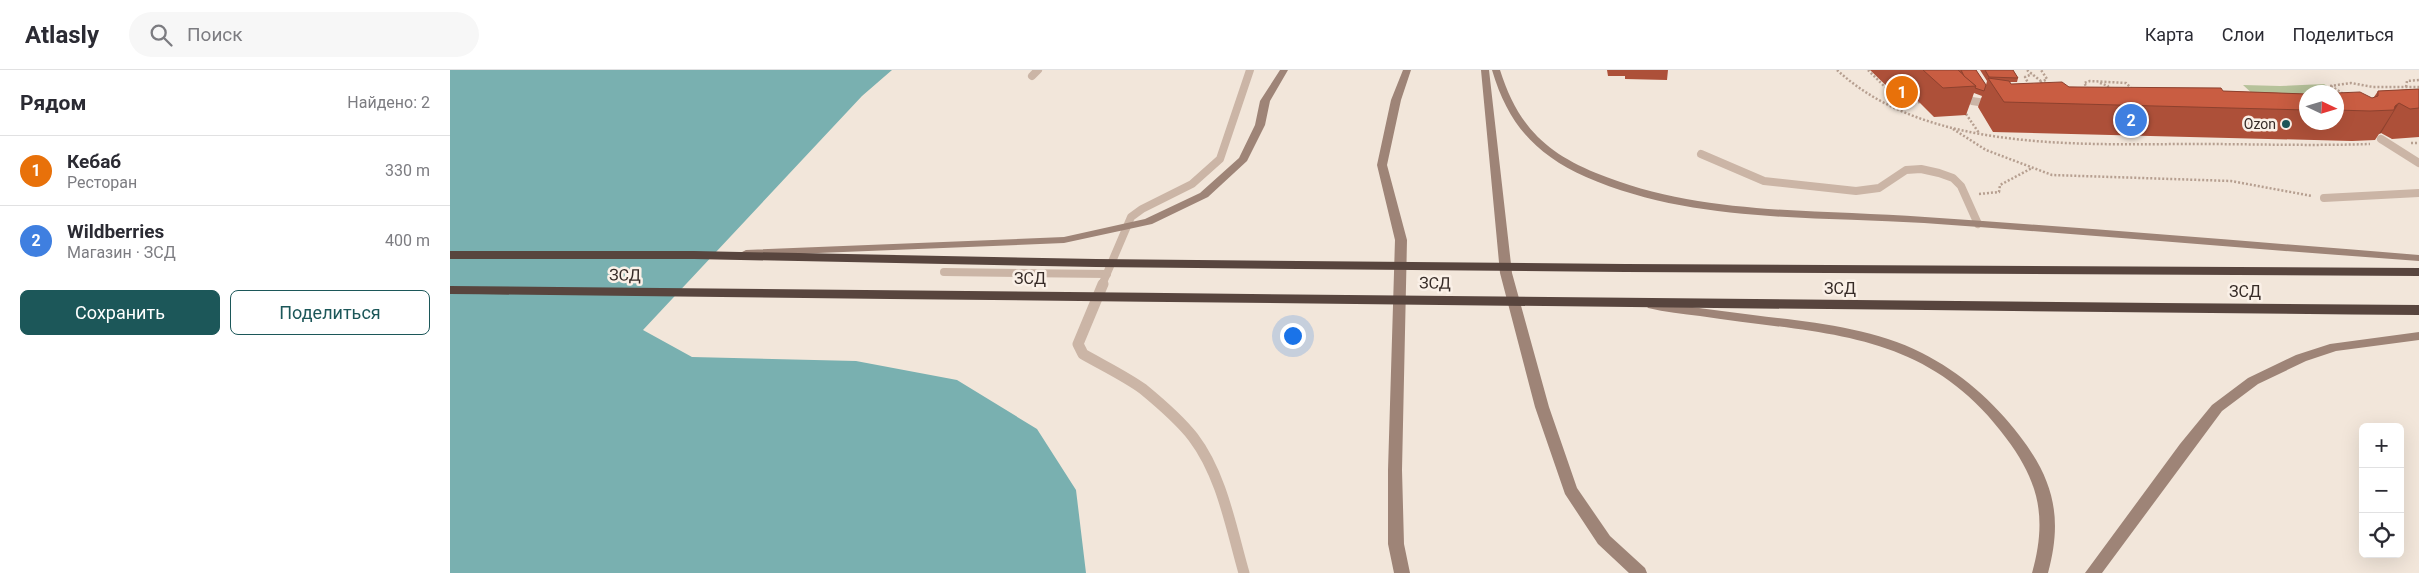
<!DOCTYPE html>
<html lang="ru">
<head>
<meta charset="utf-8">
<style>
	:root { --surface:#fff; --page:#f7f7f7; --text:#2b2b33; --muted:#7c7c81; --line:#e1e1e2; --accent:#1c5759 }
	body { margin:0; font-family:Roboto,sans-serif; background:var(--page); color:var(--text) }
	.controls { position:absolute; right:15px; bottom:15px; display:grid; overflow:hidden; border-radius:8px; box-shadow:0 5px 20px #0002 }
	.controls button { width:45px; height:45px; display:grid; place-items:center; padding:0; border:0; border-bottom:1px solid var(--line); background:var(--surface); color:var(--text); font:25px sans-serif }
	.compass { position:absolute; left:1849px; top:15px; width:45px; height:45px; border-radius:50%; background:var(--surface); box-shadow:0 5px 20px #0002; rotate:94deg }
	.you { position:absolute; left:842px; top:265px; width:18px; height:18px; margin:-12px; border:4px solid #fff; border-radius:50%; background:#1a73e8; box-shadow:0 0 0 8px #1a73e833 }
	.badge { display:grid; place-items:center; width:32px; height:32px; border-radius:50%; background:var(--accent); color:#fff; font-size:16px; font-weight:700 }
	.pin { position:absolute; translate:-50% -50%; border:2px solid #fff; box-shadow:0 1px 5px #0006 }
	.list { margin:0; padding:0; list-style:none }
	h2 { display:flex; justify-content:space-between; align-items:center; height:65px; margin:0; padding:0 20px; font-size:21px }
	h2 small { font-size:16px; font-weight:400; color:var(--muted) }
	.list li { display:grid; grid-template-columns:32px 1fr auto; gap:15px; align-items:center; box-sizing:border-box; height:70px; padding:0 20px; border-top:1px solid var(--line) }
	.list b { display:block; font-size:19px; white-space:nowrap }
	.list p { margin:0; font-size:16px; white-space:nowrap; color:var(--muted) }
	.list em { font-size:16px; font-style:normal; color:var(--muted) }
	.actions { display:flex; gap:10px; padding:15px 20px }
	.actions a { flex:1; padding:11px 0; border:1px solid var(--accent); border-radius:8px; text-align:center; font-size:18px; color:var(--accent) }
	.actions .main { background:var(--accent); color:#fff }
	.icon { flex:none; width:28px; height:28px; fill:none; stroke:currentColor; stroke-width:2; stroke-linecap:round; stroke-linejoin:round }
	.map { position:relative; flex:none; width:1969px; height:503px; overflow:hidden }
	header { display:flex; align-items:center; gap:30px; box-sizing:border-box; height:70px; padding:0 25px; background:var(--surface); border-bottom:1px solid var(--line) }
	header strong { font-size:24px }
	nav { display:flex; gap:28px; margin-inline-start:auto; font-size:18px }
	.search { width:350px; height:45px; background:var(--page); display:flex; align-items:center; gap:12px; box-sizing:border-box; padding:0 18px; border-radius:28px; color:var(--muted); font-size:19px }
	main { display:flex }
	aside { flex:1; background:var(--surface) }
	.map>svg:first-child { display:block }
</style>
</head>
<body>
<header>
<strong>Atlasly</strong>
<div class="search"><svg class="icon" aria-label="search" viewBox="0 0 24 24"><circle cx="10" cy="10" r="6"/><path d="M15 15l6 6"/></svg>Поиск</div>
<nav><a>Карта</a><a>Слои</a><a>Поделиться</a></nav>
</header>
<main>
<aside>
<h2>Рядом<small>Найдено: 2</small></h2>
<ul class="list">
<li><span class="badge" style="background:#e8710a">1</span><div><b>Кебаб</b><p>Ресторан</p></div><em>330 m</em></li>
<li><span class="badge" style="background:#3f7fe0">2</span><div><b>Wildberries</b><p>Магазин · ЗСД</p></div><em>400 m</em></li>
</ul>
<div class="actions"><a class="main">Сохранить</a><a>Поделиться</a></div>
</aside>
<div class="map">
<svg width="1969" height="503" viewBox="0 0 1969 503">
	<rect width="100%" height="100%" fill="#f2e6da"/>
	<!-- green -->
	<path fill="#b6c29a" d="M1874,14L1891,24L1856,22V26H1805L1793,15L1830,16Z"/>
	<!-- water -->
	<path fill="#79b0b0" d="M0,0H442L412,26L193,260L242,287L406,291L507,310L587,359L626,420L636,503H0Z"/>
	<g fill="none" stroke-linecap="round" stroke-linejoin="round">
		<!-- path -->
		<g stroke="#b69f90" stroke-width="2.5" stroke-dasharray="2 2" stroke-linecap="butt">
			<path d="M1387,0C1477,83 1632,74 1746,74C1804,74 1862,76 1920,74"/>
			<path d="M1418,0L1448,30"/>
			<path d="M1524,0L1527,1"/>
			<path d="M1577,0L1592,12"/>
			<path d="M1650,13L1658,16V21"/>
			<path d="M1579,15L1575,7L1582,4"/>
			<path d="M1587,15L1597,9L1591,0"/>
			<path d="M1880,16L1901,13L1923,17H1969"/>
			<path d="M1881,16L1895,25"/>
			<path d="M1956,17L1957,11L1969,10"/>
			<path d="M1638,19L1634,13L1640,11L1676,13L1682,19"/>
			<path d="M1448,30L1467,29"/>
			<path d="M1440,34L1471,32"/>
			<path d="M1516,44L1529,63"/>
			<path d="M1503,59L1536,80L1602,105L1781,111L1862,126"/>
			<path d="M1961,73H1969"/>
			<path d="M1529,124L1549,122L1550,115L1582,98"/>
		</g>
		<!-- lane-far1 -->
		<g stroke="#cbb5a6" stroke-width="8">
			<path d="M582,6L588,0"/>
			<path d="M1511,22L1522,31L1542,34"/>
			<path d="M1931,69L1969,93"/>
			<path d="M1251,84L1314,111L1406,121L1429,118L1456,100L1471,99L1489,103L1503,108L1511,116L1528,154"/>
			<path d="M1874,128L1969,123"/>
			<path d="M494,202L657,204"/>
			<path d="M652,215L681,147L692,139L742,114L770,89L800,0"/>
		</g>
		<!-- lane -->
		<path stroke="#cbb5a6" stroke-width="11" d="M653,214L628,274L633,284C652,295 675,306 693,319C710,333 729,349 743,367C772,405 781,458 794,503"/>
		<!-- secondary -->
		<g fill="#9e8477" fill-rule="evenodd">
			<path d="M830,0H838L820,31L815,55L797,91L758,127L702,154L614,173L296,186L290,183L296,180L614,167L695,149L750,123L789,88L805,55L810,31Z"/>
			<path d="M953,0H961L951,30L937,95L957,170L952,400L954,474L960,503H944L938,474V400L945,170L927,95L941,30Z"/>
			<path d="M1031,0H1039L1062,203L1099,337L1127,418L1160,466L1195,498L1197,503H1179L1148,474L1115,424L1085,337L1050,203Z"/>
			<path d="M1042,0H1050C1067,54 1094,82 1146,103C1250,146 1366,139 1475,147C1640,158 1804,172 1969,185V191C1804,179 1639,165 1474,153C1362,146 1241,153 1136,107C1085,84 1058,54 1042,0Z"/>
			<path d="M1202,231C1236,236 1269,241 1303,245C1359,252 1421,257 1472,283C1510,302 1544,332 1569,365C1604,410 1613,448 1598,503H1582C1597,449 1590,413 1556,368C1475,258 1371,265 1250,246C1233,244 1215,242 1198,238L1196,235Z"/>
			<path d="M1969,262V270L1886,281L1856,291L1808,314L1772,341L1652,503H1635L1730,374L1762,335L1798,308L1846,285L1880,274Z"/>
		</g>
		<!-- highway -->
		<g fill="#58453e" fill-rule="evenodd">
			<path d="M0,181H244L646,189L1175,194L1969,198V206L1175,202L646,197L244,189H0Z"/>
			<path d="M0,216C656,222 1313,230 1969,235V245C1313,239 656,231 0,224Z"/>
		</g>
	</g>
	<!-- wall -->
	<g fill="#ad5039">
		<path d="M1157,0H1218L1217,10L1175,9V6H1158Z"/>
		<path d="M1420,0H1526L1536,15L1537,11L1530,0H1563L1568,8L1567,12H1560L1561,14L1628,17L1773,21L1856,24V52H1886V23L1922,28L1924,27L1928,21L1969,19V67L1942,69L1931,63L1929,64L1925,70L1902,71L1543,62L1528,37L1532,26L1524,23L1516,45L1484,47L1463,26L1448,27Z"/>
	</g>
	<!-- shaded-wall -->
	<path fill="#8d412e" d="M1949,33L1931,63L1929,64L1944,40L1945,36Z"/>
	<!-- building -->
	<g fill="#c95d42" stroke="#8d412e">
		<path d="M1473,0H1508L1526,16L1493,18Z"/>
		<path d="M1511,0H1526L1536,15L1534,21L1525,18L1526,16L1514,6Z"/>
		<path d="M1535,0H1563L1568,8L1539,7Z"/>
		<path d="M1538,8L1559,11L1561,14L1612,12L1619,17H1628L1771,18L1773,21L1856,24V40L1554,32Z"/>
		<path d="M1969,19V38L1960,39L1949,33L1945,36L1944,40L1920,41L1886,40V23L1910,22L1922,28L1928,26V21Z"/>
	</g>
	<!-- markers -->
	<circle fill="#1c5759" stroke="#faf0e7" stroke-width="2" cx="1836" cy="54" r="5"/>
	<g text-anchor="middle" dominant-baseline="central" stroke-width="5" stroke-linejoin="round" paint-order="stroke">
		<!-- far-poi labels -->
		<g font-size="14" fill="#362b27" stroke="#faf0e7" text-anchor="end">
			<text x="1826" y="54">Ozon</text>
		</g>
		<!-- street labels -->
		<g font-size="16" fill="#362b27" stroke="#faf0e7">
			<text transform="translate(175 205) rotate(1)">ЗСД</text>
			<text x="580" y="208">ЗСД</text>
			<text transform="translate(985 213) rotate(1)">ЗСД</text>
			<text x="1390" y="218">ЗСД</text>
			<text x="1795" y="221">ЗСД</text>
		</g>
	</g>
</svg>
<div class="controls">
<button>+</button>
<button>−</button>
<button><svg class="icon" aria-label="locate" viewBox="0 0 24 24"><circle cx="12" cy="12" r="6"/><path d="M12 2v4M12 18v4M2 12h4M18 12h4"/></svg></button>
</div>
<svg class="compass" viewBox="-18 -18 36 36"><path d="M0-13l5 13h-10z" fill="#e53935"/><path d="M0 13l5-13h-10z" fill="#7c7c81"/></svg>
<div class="you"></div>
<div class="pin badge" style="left:1452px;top:22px;background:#e8710a">1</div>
<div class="pin badge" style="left:1681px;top:50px;background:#3f7fe0">2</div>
</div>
</main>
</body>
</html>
